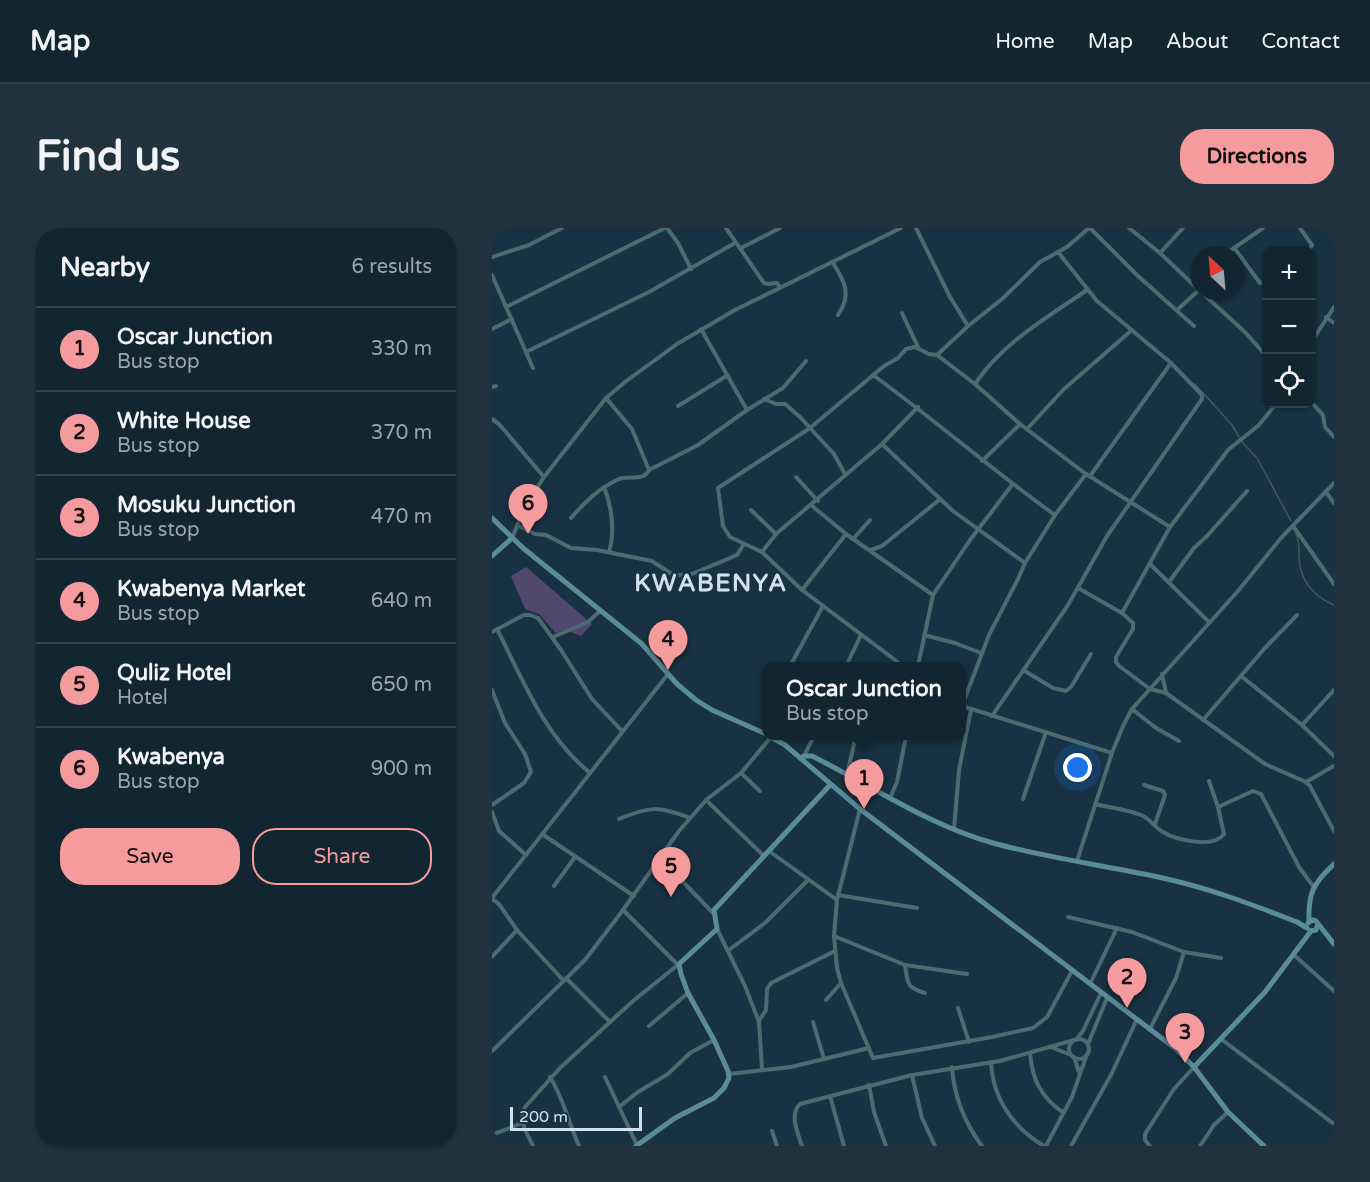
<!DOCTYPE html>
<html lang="en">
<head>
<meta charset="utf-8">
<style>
	:root { --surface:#122632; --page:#1f323e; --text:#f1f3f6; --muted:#9ca5ac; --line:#31434d; --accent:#f59b9e }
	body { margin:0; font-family:"Varela Round",sans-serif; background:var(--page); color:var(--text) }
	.controls { position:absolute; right:18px; top:18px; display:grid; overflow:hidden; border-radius:12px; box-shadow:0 2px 4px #0004 }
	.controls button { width:54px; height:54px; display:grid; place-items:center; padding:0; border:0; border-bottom:2px solid var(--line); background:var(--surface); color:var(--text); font:30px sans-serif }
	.compass { position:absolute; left:698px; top:18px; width:54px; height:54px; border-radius:50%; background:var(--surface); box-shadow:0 2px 4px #0004; rotate:334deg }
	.scale { position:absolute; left:18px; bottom:15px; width:132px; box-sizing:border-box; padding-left:6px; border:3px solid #d2e1ec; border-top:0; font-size:16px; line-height:21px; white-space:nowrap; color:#d2e1ec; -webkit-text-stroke:4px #183243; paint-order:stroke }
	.you { position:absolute; left:586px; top:540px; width:21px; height:21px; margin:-15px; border:4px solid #fff; border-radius:50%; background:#1a73e8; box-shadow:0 0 0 9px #1a73e833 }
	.badge { display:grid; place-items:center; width:39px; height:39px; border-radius:50%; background:var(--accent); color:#111; font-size:20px; font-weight:700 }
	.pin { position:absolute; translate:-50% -50px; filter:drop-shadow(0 2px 3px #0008) }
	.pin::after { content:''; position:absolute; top:32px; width:21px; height:18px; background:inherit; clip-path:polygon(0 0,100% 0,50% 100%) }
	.popup { position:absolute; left:270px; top:434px; width:204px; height:78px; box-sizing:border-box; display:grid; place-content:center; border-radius:12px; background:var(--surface); filter:drop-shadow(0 2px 4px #0005); font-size:20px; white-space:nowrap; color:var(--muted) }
	.popup b { font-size:22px; color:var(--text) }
	.popup::after { content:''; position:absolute; left:50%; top:100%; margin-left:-12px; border:12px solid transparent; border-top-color:var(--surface) }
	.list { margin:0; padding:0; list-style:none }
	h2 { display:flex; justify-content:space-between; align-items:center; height:78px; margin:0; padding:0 24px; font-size:26px }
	h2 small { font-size:20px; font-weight:400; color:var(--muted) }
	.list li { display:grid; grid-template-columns:39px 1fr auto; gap:18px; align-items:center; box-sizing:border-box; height:84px; padding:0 24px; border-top:2px solid var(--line) }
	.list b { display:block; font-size:22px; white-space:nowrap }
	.list p { margin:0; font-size:20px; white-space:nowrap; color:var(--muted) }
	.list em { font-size:20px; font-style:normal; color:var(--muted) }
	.actions { display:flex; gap:12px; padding:18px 24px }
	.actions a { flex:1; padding:14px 0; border:2px solid var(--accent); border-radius:24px; text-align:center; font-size:21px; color:var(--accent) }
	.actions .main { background:var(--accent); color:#111 }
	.icon { flex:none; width:33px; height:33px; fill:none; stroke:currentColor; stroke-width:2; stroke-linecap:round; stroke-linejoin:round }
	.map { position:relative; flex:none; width:842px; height:918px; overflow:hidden; border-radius:24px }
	header { display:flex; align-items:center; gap:36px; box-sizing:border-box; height:84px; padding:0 30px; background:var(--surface); border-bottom:2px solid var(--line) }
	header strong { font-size:28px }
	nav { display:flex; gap:33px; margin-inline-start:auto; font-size:21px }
	.intro { display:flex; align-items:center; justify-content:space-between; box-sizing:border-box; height:144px; padding:0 36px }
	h1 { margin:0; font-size:42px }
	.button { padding:15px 27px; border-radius:24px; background:var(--accent); color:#111; font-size:21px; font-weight:700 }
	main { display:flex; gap:36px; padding:0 36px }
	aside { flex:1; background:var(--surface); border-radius:24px; box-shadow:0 2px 4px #0004 }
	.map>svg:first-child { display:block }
</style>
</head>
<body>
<header>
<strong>Map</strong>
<nav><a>Home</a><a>Map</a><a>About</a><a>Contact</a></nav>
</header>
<div class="intro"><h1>Find us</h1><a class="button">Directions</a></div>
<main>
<aside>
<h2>Nearby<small>6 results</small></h2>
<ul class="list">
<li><span class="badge">1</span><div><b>Oscar Junction</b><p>Bus stop</p></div><em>330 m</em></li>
<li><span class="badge">2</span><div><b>White House</b><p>Bus stop</p></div><em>370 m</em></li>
<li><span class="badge">3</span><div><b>Mosuku Junction</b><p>Bus stop</p></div><em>470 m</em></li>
<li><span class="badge">4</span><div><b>Kwabenya Market</b><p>Bus stop</p></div><em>640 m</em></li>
<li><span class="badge">5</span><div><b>Quliz Hotel</b><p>Hotel</p></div><em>650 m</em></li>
<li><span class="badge">6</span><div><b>Kwabenya</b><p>Bus stop</p></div><em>900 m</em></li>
</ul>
<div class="actions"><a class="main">Save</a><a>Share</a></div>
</aside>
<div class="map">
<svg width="842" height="918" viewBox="0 0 842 918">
	<rect width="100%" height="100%" fill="#183243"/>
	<!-- green -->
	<path fill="#514870" d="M34,339L100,396L89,408L74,402L64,405L47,386L33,381L19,348Z"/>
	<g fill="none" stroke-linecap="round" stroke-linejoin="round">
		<!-- stream -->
		<g stroke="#425859" stroke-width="1.5">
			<path d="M703,156L740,197L747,209"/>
			<path d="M750,214L765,230L799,293"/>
			<path d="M804,306C808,315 807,320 807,329C808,353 821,368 842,377"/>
		</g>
		<!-- street -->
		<g stroke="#4c6b71" stroke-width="4">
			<path d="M175,0L186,15L199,41"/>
			<path d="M234,0L272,55L276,56L285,55L288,59"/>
			<path d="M424,0L458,69L476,98"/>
			<path d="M598,0L646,48L702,98"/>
			<path d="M637,0L668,25L707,62"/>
			<path d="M808,0L820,17L817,22"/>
			<path d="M249,20L288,0"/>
			<path d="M743,21L768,55L774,54"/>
			<path d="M668,25L691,0"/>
			<path d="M732,27L771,0"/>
			<path d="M0,29L37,17L70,0"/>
			<path d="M341,35C353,54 360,66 346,87"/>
			<path d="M0,47L41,140"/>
			<path d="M708,63L754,105L774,128"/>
			<path d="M14,79L173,0"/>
			<path d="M685,82L707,62"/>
			<path d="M410,85L426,119"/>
			<path d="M834,89L842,95"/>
			<path d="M0,101L20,91"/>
			<path d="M209,101L255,182"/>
			<path d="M820,113L842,79"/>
			<path d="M34,124L157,64L243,15"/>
			<path d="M445,127L476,98L510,71L548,34L575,19L597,0"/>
			<path d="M381,147C443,192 500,242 563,287"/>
			<path d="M483,156C510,115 556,89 595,62"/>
			<path d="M0,159L4,158"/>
			<path d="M114,170L140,201L157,242"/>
			<path d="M272,171L284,176H293L308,189L342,226L353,246"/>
			<path d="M820,175L831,187L833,199L842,209"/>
			<path d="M186,178L236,147"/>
			<path d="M0,191L7,196L52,249"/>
			<path d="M535,201L572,161L640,102"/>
			<path d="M390,216L461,283L533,335"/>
			<path d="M490,233L528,196"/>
			<path d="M598,248L679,135"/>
			<path d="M304,249L326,273"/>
			<path d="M112,259C120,279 123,304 117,324"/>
			<path d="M834,264L842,275"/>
			<path d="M319,277L354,306L441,367"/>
			<path d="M259,282L284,306"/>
			<path d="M79,290C93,274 107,260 127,251C138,247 151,254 157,242L206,217L255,182L291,160L314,133"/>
			<path d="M25,297L43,306L54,307L79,320L105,322L160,333L178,345L185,347L200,346L245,327L252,316"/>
			<path d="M801,298L842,356"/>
			<path d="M20,310L34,277L52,249L114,170L133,154L185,116L243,82L409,0"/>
			<path d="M361,311L378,292"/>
			<path d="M379,322L390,318L447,272"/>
			<path d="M270,324L284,306L390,216L426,179"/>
			<path d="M658,336L717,394"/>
			<path d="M677,354L702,320L715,308L755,263"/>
			<path d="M586,360L630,385L641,395V401L624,429V434L627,438L658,461L674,465L773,536L814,554L818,558L842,603"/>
			<path d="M310,362L354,306"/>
			<path d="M630,385L678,299L736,222L767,197L784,176"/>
			<path d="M5,401C31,452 52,507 97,544"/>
			<path d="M0,404L32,387H38L46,390L69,422L100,471L130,503"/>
			<path d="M432,407L463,415L489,425"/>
			<path d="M61,409L96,394L108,383"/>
			<path d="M298,438L331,378"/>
			<path d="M354,438L369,407"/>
			<path d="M411,438L310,362L270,324L238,309L231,298L226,260L318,200L392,138L406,130L414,121L423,119L437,126L445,127L483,156L528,196L594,246L678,299"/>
			<path d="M426,438L441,367L478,312L520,257"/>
			<path d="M531,442L561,460L574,463L579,459L599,426"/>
			<path d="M670,446L674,465"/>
			<path d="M749,448L810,497L842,528"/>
			<path d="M0,462L13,495L33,526L39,544L32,555L0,577"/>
			<path d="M470,478L497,407L526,351L533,335L563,287L594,246"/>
			<path d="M470,478L620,525"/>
			<path d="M640,481L664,500L687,513"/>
			<path d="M500,488L576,377L615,308L710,171V167L679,135L605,73L566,24"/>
			<path d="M711,492L772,421L805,387"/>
			<path d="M810,497L842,462"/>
			<path d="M271,504L274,499"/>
			<path d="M312,528L322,508"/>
			<path d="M249,545L268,563"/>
			<path d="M355,546L364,508"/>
			<path d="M814,554L842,538"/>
			<path d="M652,557L671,563L673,567L663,596"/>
			<path d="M398,570L405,554L414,508"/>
			<path d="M531,571L554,504"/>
			<path d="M214,572L272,628"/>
			<path d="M603,576C618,580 635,581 649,587C659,591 662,599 671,604C684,612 722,621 732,606L726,579L717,553"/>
			<path d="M726,579L761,563L769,566L807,639L821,658"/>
			<path d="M368,581L345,672L342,708L345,740L349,755L381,830L500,809L541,800L555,789L580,743"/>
			<path d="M0,584L7,603L34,627"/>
			<path d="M127,591C159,578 166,578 198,590"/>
			<path d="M462,601L467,542L479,482"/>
			<path d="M50,606L142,668"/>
			<path d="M277,623L345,672"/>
			<path d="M168,630L221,685"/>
			<path d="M585,633L620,525L631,498L640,481L746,363L789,310L842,255"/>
			<path d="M62,658L83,629"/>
			<path d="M346,667L425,680"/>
			<path d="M0,670L176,446"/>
			<path d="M0,671L7,676L25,702L72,753"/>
			<path d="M131,682L186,737"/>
			<path d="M576,689L640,704L692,724L729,730"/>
			<path d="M225,701L253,758L267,794L270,841"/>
			<path d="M342,708L413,737L475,746"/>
			<path d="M237,722L273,695L316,652"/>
			<path d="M801,726L842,763"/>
			<path d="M0,729L25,702"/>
			<path d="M413,737C416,756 414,759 433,765"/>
			<path d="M75,751L118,794"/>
			<path d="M598,756L625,700"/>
			<path d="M334,772L349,755"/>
			<path d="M466,780L477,814"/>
			<path d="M267,793L274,782L275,761L279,755L343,723"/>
			<path d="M321,794L332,831"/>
			<path d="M157,798L196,765"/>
			<path d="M658,801L684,750L692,724"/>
			<path d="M729,811L842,896"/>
			<circle cx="587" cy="821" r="10"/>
			<path d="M584,812L591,803L609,765"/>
			<path d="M596,816L615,770"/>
			<path d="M559,819L579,827"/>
			<path d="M0,823L93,732L131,682L187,603L214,572L249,545L279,509"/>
			<path d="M538,825C540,851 549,870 572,885"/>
			<path d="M582,829L587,844"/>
			<path d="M499,834C501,871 521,899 552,918"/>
			<path d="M460,839C462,869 472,894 490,918"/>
			<path d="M237,846L299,839L377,820"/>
			<path d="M420,847L430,890L443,918"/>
			<path d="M58,849C71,869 77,896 87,918"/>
			<path d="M113,849L145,917"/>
			<path d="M377,857L382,884L394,918"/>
			<path d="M338,868L352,918"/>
			<path d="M127,879L146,864L176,846L198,825L222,812"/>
			<path d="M280,903L285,918"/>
			<path d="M0,907L30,895"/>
			<path d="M41,918C35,905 26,893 33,879L68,840L141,773L187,736"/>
			<path d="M310,918C306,906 297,886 308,876L420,847L508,833L582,812"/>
			<path d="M554,918L580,869L595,826"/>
			<path d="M579,918L619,847L645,791"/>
			<path d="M658,918L653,912V906L682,861L702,839"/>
			<path d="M708,918L722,897L736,884"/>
		</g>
		<!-- secondary -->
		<g stroke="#5a8c96" stroke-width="5">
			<path d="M0,290L31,320L150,416L185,456L204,472L220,482L274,506"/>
			<path d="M0,328L20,310"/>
			<path d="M277,508L293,517L368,581L684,821L702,839L736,884L772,918"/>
			<path d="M308,530L312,528H320C380,558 436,597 501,615C555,630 611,637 666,649C714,659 759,676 805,694L815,700"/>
			<path d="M817,693C816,666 821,655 842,636"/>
			<path d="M816,695L820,692L824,693L842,716"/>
			<path d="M818,703L824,702L826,696"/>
			<path d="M702,839L773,764L819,703"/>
			<path d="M144,918L183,890L222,870L232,860L237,850L236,843L222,812L196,765L189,746L187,736L225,701L222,682L338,557"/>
		</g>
	</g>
	<g text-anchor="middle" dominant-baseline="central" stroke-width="5" stroke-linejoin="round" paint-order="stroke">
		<!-- district labels -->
		<g font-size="24" font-weight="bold" letter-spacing="1.5" fill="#d2e1ec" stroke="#183243">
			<text x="219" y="355">KWABENYA</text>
		</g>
	</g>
</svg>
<div class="controls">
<button>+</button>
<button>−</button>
<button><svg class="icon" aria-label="locate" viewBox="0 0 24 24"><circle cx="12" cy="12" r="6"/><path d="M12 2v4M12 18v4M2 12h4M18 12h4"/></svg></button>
</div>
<svg class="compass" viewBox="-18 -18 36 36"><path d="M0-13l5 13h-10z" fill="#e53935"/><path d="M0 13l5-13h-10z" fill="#9ca5ac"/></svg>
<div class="scale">200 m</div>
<div class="you"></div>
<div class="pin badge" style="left:372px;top:581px">1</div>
<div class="popup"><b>Oscar Junction</b>Bus stop</div>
<div class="pin badge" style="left:635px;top:780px">2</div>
<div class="pin badge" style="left:693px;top:835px">3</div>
<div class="pin badge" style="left:176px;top:442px">4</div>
<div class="pin badge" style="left:179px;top:669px">5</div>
<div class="pin badge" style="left:36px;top:306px">6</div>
</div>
</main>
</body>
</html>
